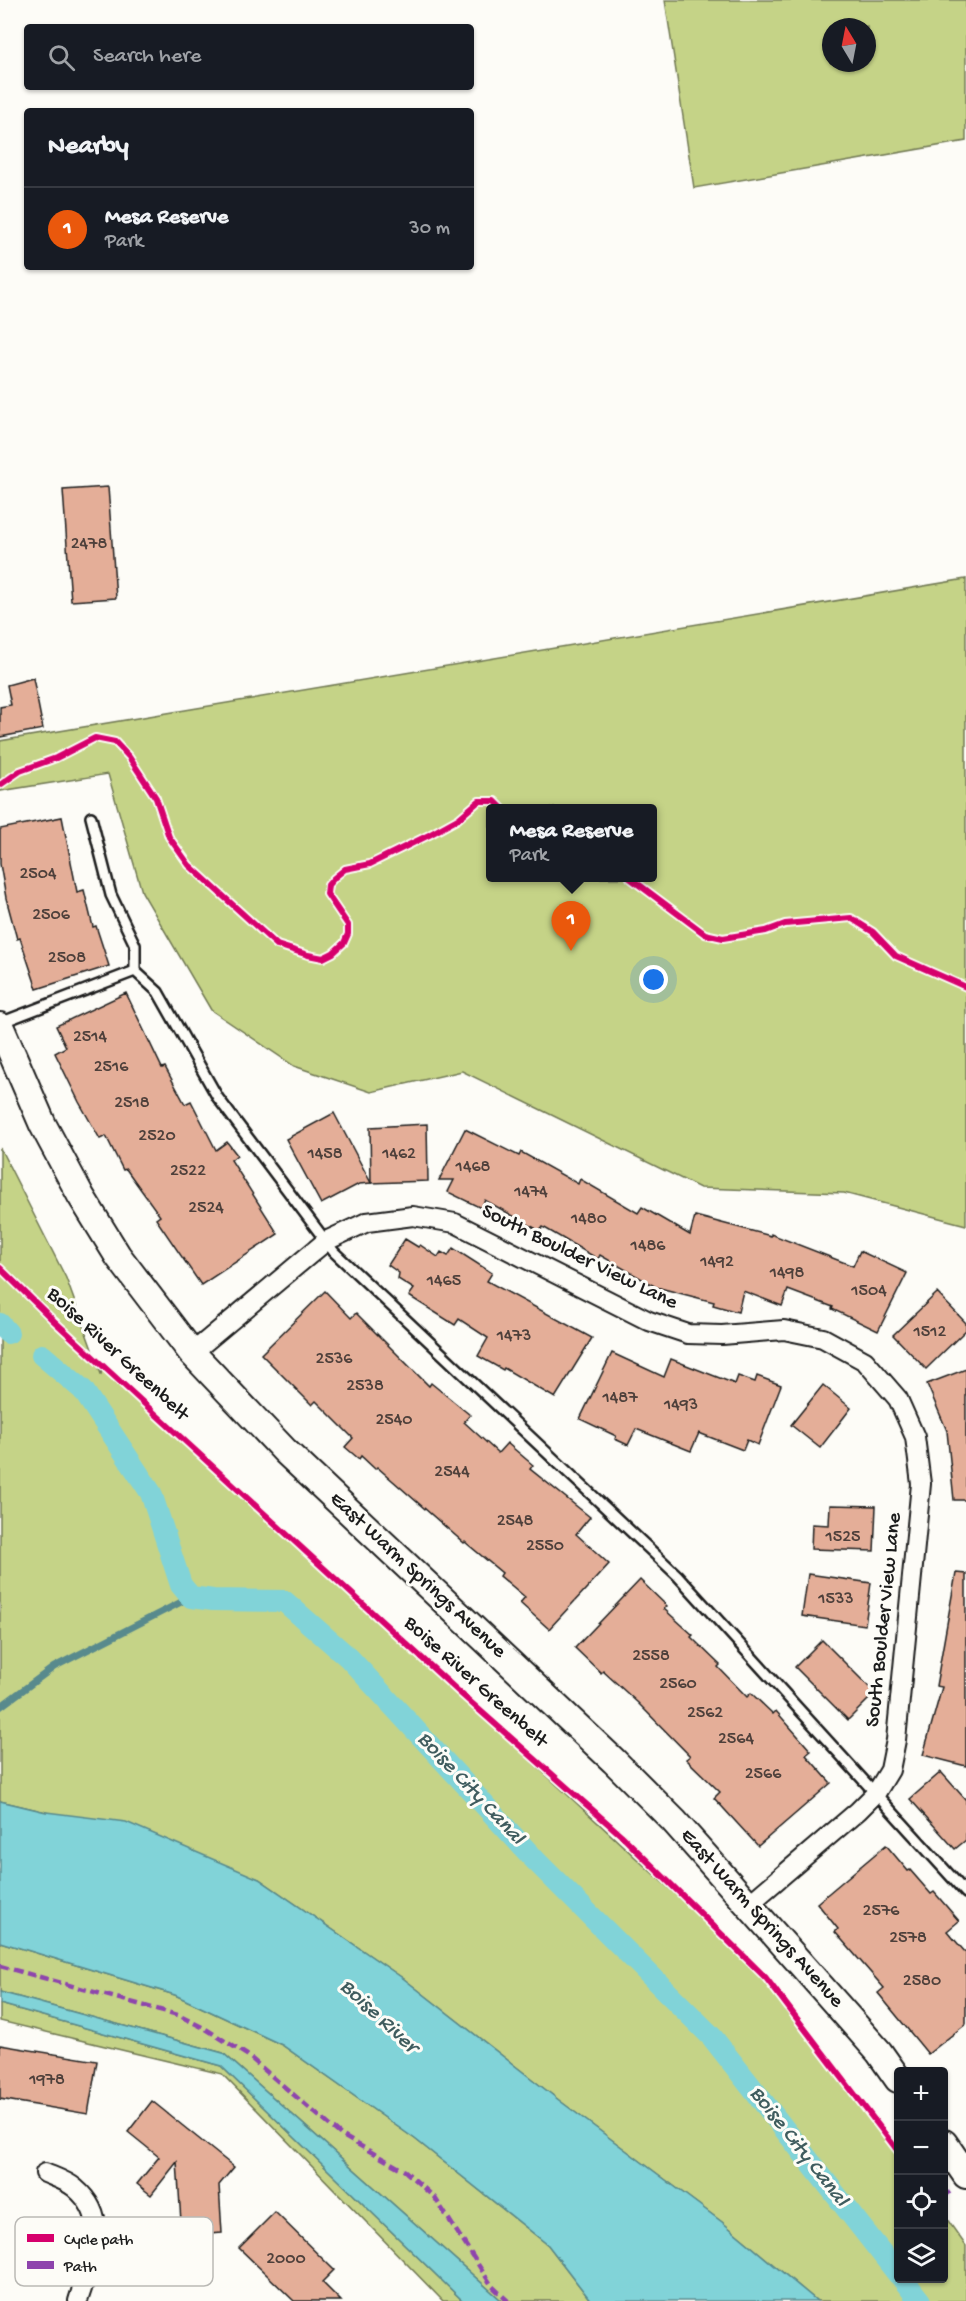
<!DOCTYPE html>
<html lang="en">
<head>
<meta charset="utf-8">
<style>
	:root { --surface:#171b24; --page:#242831; --text:#f1f3f6; --muted:#9ea1a6; --line:#363941; --accent:#ea580c }
	body { margin:0; font-family:"Gochi Hand",sans-serif; background:var(--page); color:var(--text) }
	.controls { position:absolute; right:18px; bottom:18px; display:grid; overflow:hidden; border-radius:6px; box-shadow:0 2px 4px #0004 }
	.controls button { width:54px; height:54px; display:grid; place-items:center; padding:0; border:0; border-bottom:2px solid var(--line); background:var(--surface); color:var(--text); font:30px sans-serif }
	.compass { position:absolute; left:822px; top:18px; width:54px; height:54px; border-radius:50%; background:var(--surface); box-shadow:0 2px 4px #0004; rotate:350deg }
	.you { position:absolute; left:654px; top:980px; width:21px; height:21px; margin:-15px; border:4px solid #fff; border-radius:50%; background:#1a73e8; box-shadow:0 0 0 9px #1a73e833 }
	.badge { display:grid; place-items:center; width:39px; height:39px; border-radius:50%; background:var(--accent); color:#fff; font-size:20px; font-weight:700 }
	.pin { position:absolute; translate:-50% -50px; filter:drop-shadow(0 2px 3px #0008) }
	.pin::after { content:''; position:absolute; top:32px; width:21px; height:18px; background:inherit; clip-path:polygon(0 0,100% 0,50% 100%) }
	.popup { position:absolute; left:486px; top:804px; width:171px; height:78px; box-sizing:border-box; display:grid; place-content:center; border-radius:6px; background:var(--surface); filter:drop-shadow(0 2px 4px #0005); font-size:20px; white-space:nowrap; color:var(--muted) }
	.popup b { font-size:22px; color:var(--text) }
	.popup::after { content:''; position:absolute; left:50%; top:100%; margin-left:-12px; border:12px solid transparent; border-top-color:var(--surface) }
	.list { margin:0; padding:0; list-style:none }
	h2 { display:flex; justify-content:space-between; align-items:center; height:78px; margin:0; padding:0 24px; font-size:26px }
	h2 small { font-size:20px; font-weight:400; color:var(--muted) }
	.list li { display:grid; grid-template-columns:39px 1fr auto; gap:18px; align-items:center; box-sizing:border-box; height:84px; padding:0 24px; border-top:2px solid var(--line) }
	.list b { display:block; font-size:22px; white-space:nowrap }
	.list p { margin:0; font-size:20px; white-space:nowrap; color:var(--muted) }
	.list em { font-size:20px; font-style:normal; color:var(--muted) }
	.icon { flex:none; width:33px; height:33px; fill:none; stroke:currentColor; stroke-width:2; stroke-linecap:round; stroke-linejoin:round }
	.map { position:relative; flex:none; width:966px; height:2301px; overflow:hidden }
	.search { position:absolute; background:var(--surface); box-shadow:0 2px 4px #0004; left:24px; top:24px; width:450px; height:66px; display:flex; align-items:center; gap:15px; box-sizing:border-box; padding:0 21px; border-radius:6px; color:var(--muted); font-size:22px }
	.panel { position:absolute; background:var(--surface); box-shadow:0 2px 4px #0004; left:24px; top:108px; width:450px; height:162px; border-radius:6px }
	.map>svg:first-child { display:block }
</style>
</head>
<body>
<div class="map">
<svg width="966" height="2301" viewBox="0 0 966 2301">
	<rect width="100%" height="100%" fill="#fdfcf7"/>
	<filter id="ink" filterUnits="userSpaceOnUse"><feTurbulence type="fractalNoise" baseFrequency=".0167" numOctaves="2"/><feDisplacementMap in="SourceGraphic" scale="12" xChannelSelector="R" yChannelSelector="G"/><feConvolveMatrix kernelMatrix="1 2 1 2 8 2 1 2 1" color-interpolation-filters="sRGB"/></filter>
	<g filter="url(#ink)">
		<!-- green -->
		<g fill="#c5d387" stroke="#707852" stroke-width="1.5" fill-rule="evenodd">
			<path d="M665,0H966V141L694,188ZM831,27H867V63H831Z"/>
			<path d="M966,579V1225L844,1193L700,1188L462,1071L371,1092L294,1066L211,1010L142,892L108,774L0,791V741ZM652,808V878H490V808Z"/>
			<path d="M0,1148L66,1278L101,1374L103,1366L766,1978L898,2151V2278H944V2215L966,2246V2301H817L722,2222L560,2101L404,1979L259,1879L46,1812L0,1801Z"/>
			<path d="M0,1942L175,1995L282,2045L415,2139L548,2245L591,2301H502L223,2053L0,1992Z"/>
			<path d="M0,2004L221,2066L463,2301H443L222,2074L0,2021Z"/>
		</g>
		<!-- water -->
		<g fill="#81d3d8" stroke="#598a8d" stroke-width="1.5">
			<path d="M0,1801L46,1812L126,1822L259,1879L404,1979L560,2101L722,2222L817,2301H591L548,2245L415,2139L282,2045L175,1995L0,1942Z"/>
			<path d="M0,1992L223,2053L502,2301H463L221,2066L0,2004Z"/>
		</g>
		<g fill="none" stroke-linecap="round" stroke-linejoin="round">
			<!-- stream -->
			<path stroke="#598a8d" stroke-width="7" d="M0,1707L54,1667L191,1597"/>
			<!-- canal -->
			<g stroke="#81d3d8" stroke-width="22">
				<path d="M0,1324L8,1333"/>
				<path d="M42,1355L83,1390L151,1493L181,1585L191,1597L213,1600L284,1601L349,1658L536,1861L712,2037L898,2274"/>
				<path d="M902,2278L920,2301"/>
			</g>
		</g>
		<!-- building -->
		<g fill="#e4ae98" stroke="#1c1c1c" stroke-width="1.5">
			<path d="M108,487L116,598L71,601L63,490Z"/>
			<path d="M33,678L43,729L0,737V707L11,705L7,685Z"/>
			<path d="M62,817L77,892L84,890L93,927L96,926L109,966L37,989L20,938L17,939L6,898L0,864V829Z"/>
			<path d="M126,993L162,1068L165,1067L185,1104L191,1101L216,1150L227,1142L237,1155L231,1160L278,1234L201,1285L156,1219L160,1216L126,1169L123,1170L106,1136L100,1139L79,1102L55,1053L66,1047L56,1026Z"/>
			<path d="M334,1113L371,1183L359,1184L321,1204L286,1139Z"/>
			<path d="M427,1124L428,1181L371,1183L370,1127Z"/>
			<path d="M465,1129L519,1156L521,1152L578,1184L580,1179L638,1213L642,1207L690,1235L695,1216L771,1236V1234L853,1266L860,1251L907,1273L878,1331L832,1309L833,1307L788,1290L782,1306L743,1291L738,1312L713,1305L714,1302L656,1287L600,1255L598,1259L543,1227L540,1231L485,1200L481,1208L448,1192L454,1180H439Z"/>
			<path d="M405,1239L418,1247L420,1245L438,1257L441,1252L448,1256L453,1248L492,1273L487,1281L592,1338L555,1398L504,1368L503,1370L478,1356L488,1338L459,1319L455,1325L409,1296L414,1289L398,1279L399,1273L388,1265Z"/>
			<path d="M325,1291L351,1318L356,1313L429,1386L431,1383L470,1415L464,1422L498,1453L507,1443L533,1465L530,1469L590,1517L576,1534L609,1564L549,1629L520,1603L525,1597L500,1576L502,1573L465,1542L464,1543L377,1467L375,1469L361,1456L359,1459L345,1447L353,1438L316,1401L312,1405L261,1354Z"/>
			<path d="M937,1293L966,1323V1330L926,1369L893,1335Z"/>
			<path d="M612,1353L664,1377L671,1359L735,1384L738,1376L755,1382L757,1376L781,1385L758,1445L747,1440L743,1450L699,1433L691,1451L636,1429L628,1445L615,1439L616,1436L580,1419Z"/>
			<path d="M966,1369V1500H954L947,1431L927,1384Z"/>
			<path d="M823,1385L851,1408L820,1448L791,1425Z"/>
			<path d="M830,1505L876,1506L874,1551L811,1549L812,1524L829,1525Z"/>
			<path d="M956,1573L966,1574V1766L923,1755L942,1687L936,1686Z"/>
			<path d="M808,1574L871,1583L865,1625L802,1616Z"/>
			<path d="M640,1580L667,1606L664,1609L693,1635L691,1637L720,1665L718,1667L747,1697L751,1693L773,1714L776,1711L811,1751L806,1755L831,1783L758,1846L714,1798L720,1792L686,1759L690,1756L638,1703L603,1671L601,1673L575,1648Z"/>
			<path d="M822,1640L875,1693L848,1720L795,1667Z"/>
			<path d="M941,1772L966,1800V1840L955,1849L910,1799Z"/>
			<path d="M886,1845L908,1871L910,1870L931,1894L934,1892L959,1921L947,1931L966,1953V2024L928,2054L878,1993L884,1988L835,1932L838,1929L817,1903Z"/>
			<path d="M0,2045L97,2061L88,2114L0,2099Z"/>
			<path d="M152,2101L234,2167L219,2185L222,2233L182,2236L177,2162L151,2195L137,2184L159,2157L128,2132Z"/>
			<path d="M275,2212L334,2270L322,2282L341,2301H294L239,2248Z"/>
		</g>
		<g fill="none" stroke-linecap="round" stroke-linejoin="round">
			<defs>
				<g id="lane">
					<path d="M91,817L111,895L135,945V971L158,992L218,1098L334,1252L677,1575L966,1893"/>
					<path d="M0,1023L135,971"/>
				</g>
				<g id="street">
					<path d="M192,1353L326,1241L367,1222L413,1216L455,1223L649,1321L688,1334L722,1335L784,1330L823,1338L865,1361L898,1399L915,1437L921,1484L896,1740L890,1770L876,1793L858,1811L748,1905"/>
					<path d="M45,2173C54,2177 67,2181 75,2188C114,2221 90,2261 78,2301"/>
				</g>
				<g id="secondary">
					<path d="M0,1026L43,1125L81,1196L118,1256L192,1353L285,1451L614,1761L674,1821L879,2052L898,2079"/>
					<path d="M944,2143L966,2175"/>
				</g>
			</defs>
			<!-- lane casing -->
			<use href="#lane" stroke="#1c1c1c" stroke-width="14"/>
			<!-- street casing -->
			<use href="#street" stroke="#1c1c1c" stroke-width="22"/>
			<!-- secondary casing -->
			<use href="#secondary" stroke="#1c1c1c" stroke-width="30"/>
			<!-- lane -->
			<use href="#lane" stroke="#fdfcf7" stroke-width="9"/>
			<!-- street -->
			<use href="#street" stroke="#fdfcf7" stroke-width="18"/>
			<!-- secondary -->
			<use href="#secondary" stroke="#fdfcf7" stroke-width="26"/>
			<!-- quiet -->
			<g stroke="#8e44ad" stroke-width="4.5" stroke-dasharray="9 4.5" stroke-linecap="butt">
				<path d="M0,1966L178,2015L206,2029L247,2055L341,2135L405,2171L435,2198L492,2286L508,2301"/>
				<path d="M944,2196L950,2192"/>
			</g>
			<defs>
				<g id="cycleway">
					<path d="M0,785L20,771L56,758L95,738L115,742L129,757L156,798L169,837L189,865L277,945L308,955L323,958L333,953L344,943L348,934V925L327,894L328,885L334,878L345,869L370,864L429,835L458,819L479,801H495L502,808"/>
					<path d="M630,878L705,934L723,938L766,931L785,924L851,918L873,932L896,956L966,987"/>
					<path d="M0,1268L54,1321L459,1692L621,1835L766,1978L898,2151"/>
				</g>
			</defs>
			<!-- cycleway casing -->
			<use href="#cycleway" stroke="#fdfcf7" stroke-width="10"/>
			<!-- cycleway -->
			<use href="#cycleway" stroke="#d6006c" stroke-width="6"/>
		</g>
	</g>
	<g text-anchor="middle" dominant-baseline="central" stroke-width="6" stroke-linejoin="round" paint-order="stroke">
		<!-- number labels -->
		<g font-size="18" fill="#4e403b">
			<text x="89" y="544">2478</text>
			<text x="38" y="874">2504</text>
			<text x="51" y="915">2506</text>
			<text x="67" y="958">2508</text>
			<text x="90" y="1037">2514</text>
			<text x="111" y="1067">2516</text>
			<text x="132" y="1103">2518</text>
			<text x="157" y="1136">2520</text>
			<text x="325" y="1154">1458</text>
			<text x="399" y="1154">1462</text>
			<text x="473" y="1167">1468</text>
			<text x="188" y="1171">2522</text>
			<text x="531" y="1192">1474</text>
			<text x="206" y="1208">2524</text>
			<text x="589" y="1219">1480</text>
			<text x="648" y="1246">1486</text>
			<text x="717" y="1262">1492</text>
			<text x="787" y="1273">1498</text>
			<text x="444" y="1281">1465</text>
			<text x="869" y="1291">1504</text>
			<text x="930" y="1332">1512</text>
			<text x="514" y="1336">1473</text>
			<text x="334" y="1359">2536</text>
			<text x="365" y="1386">2538</text>
			<text x="620" y="1398">1487</text>
			<text x="681" y="1405">1493</text>
			<text x="394" y="1420">2540</text>
			<text x="452" y="1472">2544</text>
			<text x="515" y="1521">2548</text>
			<text x="843" y="1537">1525</text>
			<text x="545" y="1546">2550</text>
			<text x="836" y="1599">1533</text>
			<text x="651" y="1656">2558</text>
			<text x="678" y="1684">2560</text>
			<text x="705" y="1713">2562</text>
			<text x="736" y="1739">2564</text>
			<text x="763" y="1774">2566</text>
			<text x="881" y="1911">2576</text>
			<text x="908" y="1938">2578</text>
			<text x="922" y="1981">2580</text>
			<text x="47" y="2080">1978</text>
			<text x="286" y="2259">2000</text>
		</g>
		<!-- street labels -->
		<g font-size="21" fill="#1c1c1c" stroke="#fdfcf7">
			<text transform="translate(579 1258) rotate(26)">South Boulder View Lane</text>
			<text transform="translate(117 1355) rotate(43)">Boise River Greenbelt</text>
			<text transform="translate(417 1576) rotate(43)">East Warm Springs Avenue</text>
			<text transform="translate(885 1620) rotate(-84)">South Boulder View Lane</text>
			<text transform="translate(475 1683) rotate(42)">Boise River Greenbelt</text>
			<text transform="translate(761 1919) rotate(48)">East Warm Springs Avenue</text>
		</g>
		<!-- water labels -->
		<g font-size="22" font-style="italic" fill="#3f5c5e" stroke="#fdfcf7">
			<text transform="translate(470 1789) rotate(47)">Boise City Canal</text>
			<text transform="translate(378 2017) rotate(43)">Boise River</text>
			<text transform="translate(798 2147) rotate(52)">Boise City Canal</text>
		</g>
	</g>
	<!-- legend -->
	<rect x="15" y="2217" width="198" height="69" rx="9" fill="#fdfcf7" stroke="#bab9b5" stroke-width="1.5"/>
	<rect x="27" y="2234" width="27" height="8" fill="#d6006c"/>
	<rect x="27" y="2261" width="27" height="8" fill="#8e44ad"/>
	<g font-size="16" fill="#1c1c1c">
		<text x="64" y="2244">Cycle path</text>
		<text x="64" y="2271">Path</text>
	</g>
</svg>
<div class="controls">
<button>+</button>
<button>−</button>
<button><svg class="icon" aria-label="locate" viewBox="0 0 24 24"><circle cx="12" cy="12" r="6"/><path d="M12 2v4M12 18v4M2 12h4M18 12h4"/></svg></button>
<button><svg class="icon" aria-label="layers" viewBox="0 0 24 24"><path d="M12 4l9 5-9 5-9-5zM3 14l9 5 9-5"/></svg></button>
</div>
<svg class="compass" viewBox="-18 -18 36 36"><path d="M0-13l5 13h-10z" fill="#e53935"/><path d="M0 13l5-13h-10z" fill="#9ea1a6"/></svg>
<div class="you"></div>
<div class="pin badge" style="left:571px;top:951px">1</div>
<div class="popup"><b>Mesa Reserve</b>Park</div>
<div class="search"><svg class="icon" aria-label="search" viewBox="0 0 24 24"><circle cx="10" cy="10" r="6"/><path d="M15 15l6 6"/></svg>Search here</div>
<section class="panel">
<h2>Nearby<small></small></h2>
<ul class="list">
<li><span class="badge">1</span><div><b>Mesa Reserve</b><p>Park</p></div><em>30 m</em></li>
</ul>
</section>
</div>
</body>
</html>
